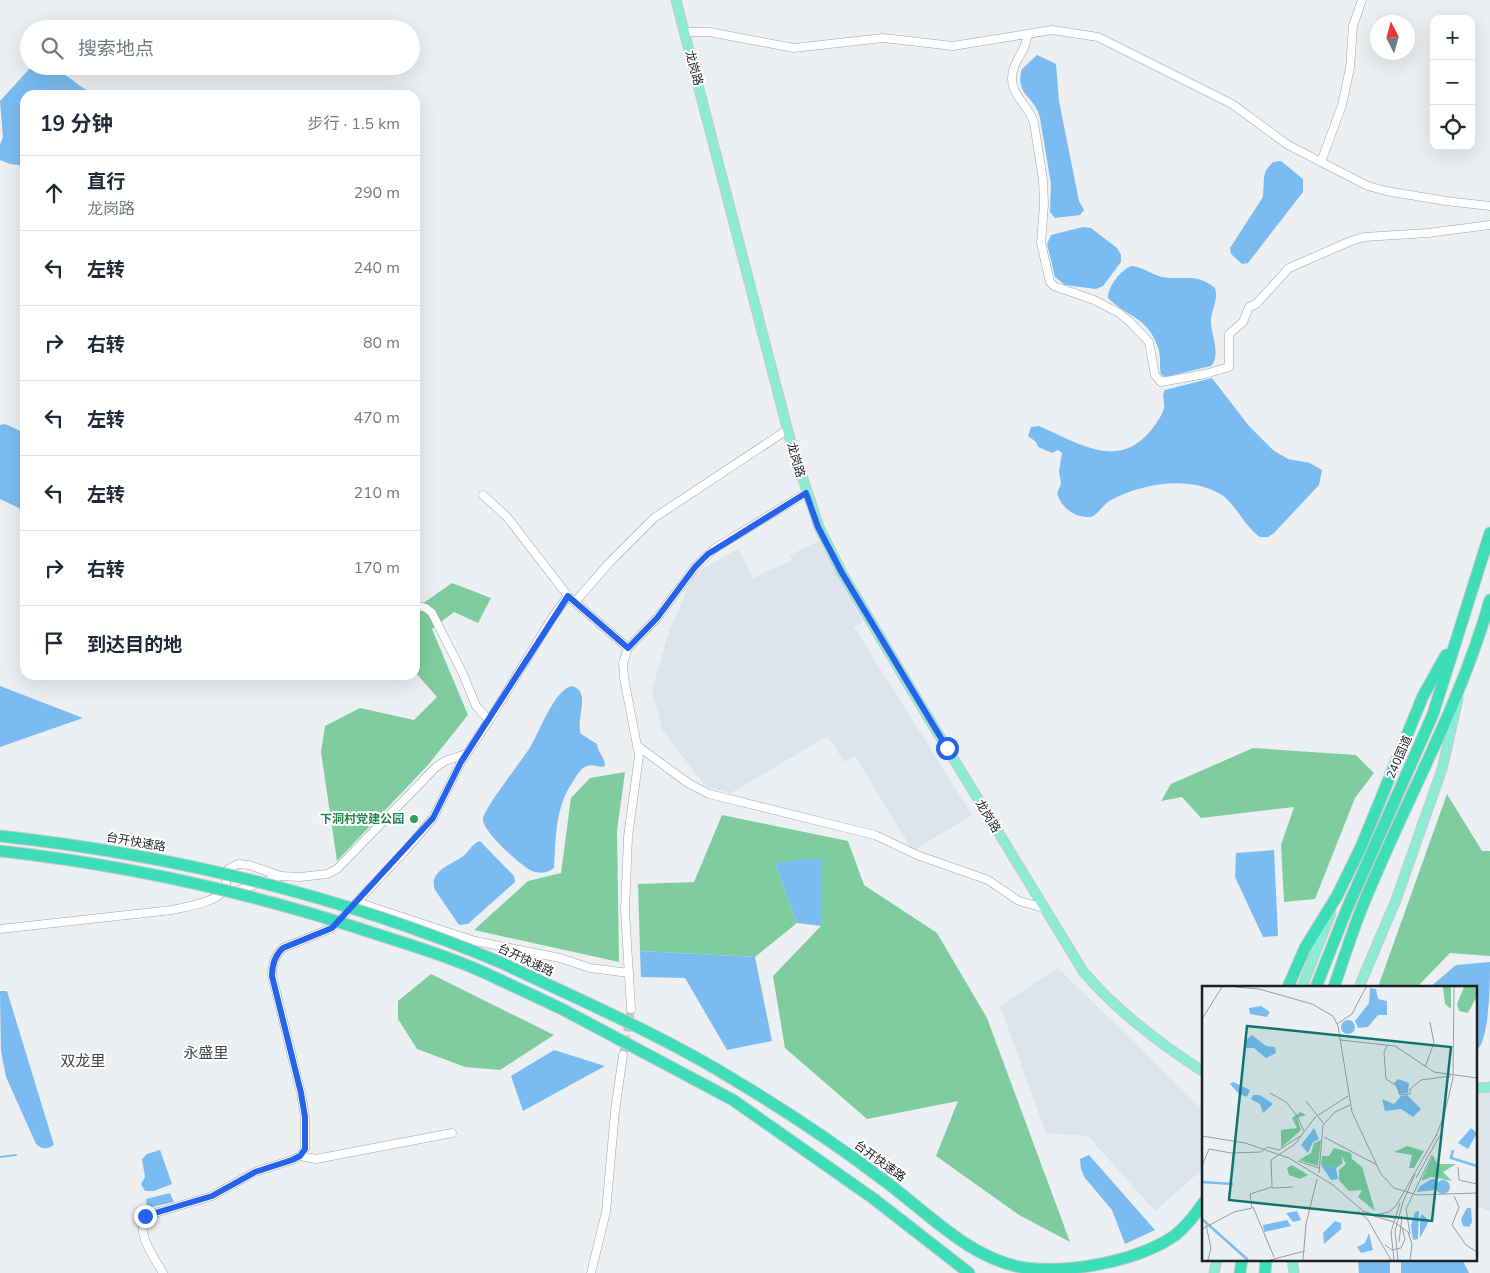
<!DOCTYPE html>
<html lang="zh">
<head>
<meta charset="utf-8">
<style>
	:root { --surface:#fff; --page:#f2f2f3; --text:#1f2937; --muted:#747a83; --line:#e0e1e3 }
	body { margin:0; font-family:"Nunito Sans","Noto Sans SC",sans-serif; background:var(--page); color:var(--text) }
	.controls { position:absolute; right:15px; top:15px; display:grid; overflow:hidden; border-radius:10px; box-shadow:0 5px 20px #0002 }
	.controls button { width:45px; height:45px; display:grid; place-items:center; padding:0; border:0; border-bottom:1px solid var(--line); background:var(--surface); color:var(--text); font:25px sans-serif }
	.compass { position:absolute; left:1370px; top:15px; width:45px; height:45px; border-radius:50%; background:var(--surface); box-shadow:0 5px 20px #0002; rotate:354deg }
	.stop { position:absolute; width:15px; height:15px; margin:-11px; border:4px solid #2563eb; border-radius:50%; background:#fff }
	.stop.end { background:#2563eb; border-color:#fff; box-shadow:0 1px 5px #0008 }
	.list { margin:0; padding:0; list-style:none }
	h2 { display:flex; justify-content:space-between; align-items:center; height:65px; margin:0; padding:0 20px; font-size:21px }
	h2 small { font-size:16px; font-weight:400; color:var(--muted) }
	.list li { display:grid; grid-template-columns:32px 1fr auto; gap:15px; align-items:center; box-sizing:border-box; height:75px; padding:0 20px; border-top:1px solid var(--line) }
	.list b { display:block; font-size:19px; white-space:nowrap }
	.list p { margin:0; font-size:16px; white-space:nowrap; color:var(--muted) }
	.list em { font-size:16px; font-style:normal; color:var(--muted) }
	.icon { flex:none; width:28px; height:28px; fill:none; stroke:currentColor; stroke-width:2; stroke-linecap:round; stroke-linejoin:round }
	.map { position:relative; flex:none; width:1490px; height:1273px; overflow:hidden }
	.search { position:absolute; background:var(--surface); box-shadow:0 5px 20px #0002; left:20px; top:20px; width:400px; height:55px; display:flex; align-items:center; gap:12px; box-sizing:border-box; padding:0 18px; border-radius:28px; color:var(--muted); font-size:19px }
	.panel { position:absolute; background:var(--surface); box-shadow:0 5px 20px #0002; left:20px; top:90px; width:400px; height:590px; border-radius:15px }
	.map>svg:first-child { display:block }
</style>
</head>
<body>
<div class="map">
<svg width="1490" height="1273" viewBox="0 0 1490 1273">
	<rect width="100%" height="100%" fill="#edf0f2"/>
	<!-- built -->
	<g fill="#dce4ec">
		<path d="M819,541L863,622L854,627L972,815L913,851L855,756L844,762L828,736L731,793L706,787L662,729L652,691L669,631L694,574L738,549L753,578L792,560L790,555Z"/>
		<path d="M1058,968L1204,1111V1168L1155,1211L1088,1136L1046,1133L1000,1006Z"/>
		<path d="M1490,1092V1211L1476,1206V1093Z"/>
	</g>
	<!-- forest -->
	<g fill="#7fcd9f">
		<path d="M452,583L491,598L478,623L454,612L432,629L468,715L428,765L337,861L321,752L325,726L360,708L414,720L437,697L415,672V609Z"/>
		<path d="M1253,748L1356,755L1374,773L1355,798L1315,899L1284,902L1281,845L1294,807L1201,818L1182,797L1161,801L1171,784Z"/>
		<path d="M625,772L617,831L619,962L474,930L528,881L561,873L571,798L590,778Z"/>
		<path d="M1447,794L1482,851H1490V956L1450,953L1417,987H1378Z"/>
		<path d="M722,815L848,841L864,885L937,933L987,1018L1070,1242L1019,1215L936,1156L958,1101L867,1119L785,1048L773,976L821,926L775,863L797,923L755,957L640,951L638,884L694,882Z"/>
		<path d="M431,974L554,1035L500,1070L465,1067L417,1049L398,1019V1001Z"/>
	</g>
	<!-- water -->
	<g fill="#7abcf1">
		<path d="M1037,55L1056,64L1059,101L1079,201L1084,210L1080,215L1055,218L1050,212L1051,184L1040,118C1035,96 1014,95 1022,69Z"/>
		<path d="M32,66C66,66 68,82 96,95H25V166L10,164L0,160V145L3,137L0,101Z"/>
		<path d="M1281,161L1303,179V192L1248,263L1242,264L1231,254L1230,248L1263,197L1264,177L1266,170L1273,162Z"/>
		<path d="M1083,227L1091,228L1117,248L1121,255V262L1103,286L1096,289L1065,285L1055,277L1047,244L1051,235Z"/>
		<path d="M1132,266C1143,267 1151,274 1162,277C1183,281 1196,272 1215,288C1219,301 1210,311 1211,324C1212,336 1221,356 1211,366L1165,377L1161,374C1159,367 1161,359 1159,351C1149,316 1129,319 1108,298C1107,288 1122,268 1132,266Z"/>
		<path d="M1212,378L1249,426L1273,450L1288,459L1310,463L1322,470L1319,485L1274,533L1268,537H1260C1245,527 1237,506 1222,495C1190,475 1143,483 1111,500C1103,504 1100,513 1091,517C1075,518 1061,508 1057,493L1061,484L1059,471L1062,453L1058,450L1052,453L1038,447L1036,442L1028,436L1031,427L1039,426C1081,444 1121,473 1155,425C1158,421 1163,413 1164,408C1165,401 1161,396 1165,390Z"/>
		<path d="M5,424L25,433V511L0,499V425Z"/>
		<path d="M0,686L83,718L0,747Z"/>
		<path d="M572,686C592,691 575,719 581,734L597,744C598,753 605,757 605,766C600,769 594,763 587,766C581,768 577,775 574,780C555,806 556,837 554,868C548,873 539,874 532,871C521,866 482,831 483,819C483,810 522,760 529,749C539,734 554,689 572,686Z"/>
		<path d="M480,841L514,876L515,882L468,924L459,925L435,890C428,871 451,865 462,857C470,851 471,844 480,841Z"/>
		<path d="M1274,850L1278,936L1263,937L1235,877L1236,853Z"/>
		<path d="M821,858V926L797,923L775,863Z"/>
		<path d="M640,951L755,957L772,1041L727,1050L685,978L641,977Z"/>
		<path d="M1490,962C1490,981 1490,1041 1476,1051V987H1430L1456,965Z"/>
		<path d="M0,991H7L54,1145C48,1149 42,1150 36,1144L6,1077L1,1051Z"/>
		<path d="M554,1050L605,1066L523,1111L511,1076Z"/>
		<path d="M160,1150L172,1184L154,1191H145L141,1184L145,1177L142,1159L147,1154Z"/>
		<path d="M1089,1155L1155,1230L1125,1244L1112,1210L1085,1178L1081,1169L1080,1159Z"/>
		<path d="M170,1193L174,1202L147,1208L146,1199Z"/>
		<path d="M1358,1259H1390V1273H1359Z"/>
		<path d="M1401,1259H1462L1469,1273H1401Z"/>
	</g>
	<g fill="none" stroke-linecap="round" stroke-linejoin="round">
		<!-- stream -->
		<path stroke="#7abcf1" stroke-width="2" d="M0,1157L16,1155"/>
		<!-- minor-tunnel -->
		<path stroke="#c4c6c8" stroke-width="8" stroke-dasharray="8 4" stroke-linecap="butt" d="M623,1055L631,1009"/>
		<defs>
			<g id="minor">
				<path d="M685,32H709L794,48L883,38L953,46L1052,30L1098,37L1232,104L1288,145L1368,186L1386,191L1446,201L1490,206"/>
				<path d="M1027,35C1027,50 1016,57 1013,71C1007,94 1029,104 1034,123L1043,180L1044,205L1041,243L1050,282L1054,286L1094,300L1119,313L1130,322L1149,342L1155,375L1161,382L1205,374L1229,367V334L1243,322L1249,307L1256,304L1289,268L1351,241L1364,237L1428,233L1490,225"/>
				<path d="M1321,162L1342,105L1350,68L1353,26L1362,0"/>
				<path d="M483,495L507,517L568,596L628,648"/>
				<path d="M575,602L610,562L654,518L787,430"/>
				<path d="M415,605L426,608L432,613L463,674L476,706L489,720"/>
				<path d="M639,747L688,783L709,794L875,835L917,855L988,880L1019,901L1044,908"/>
				<path d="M233,892L281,876"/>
				<path d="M357,902L475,941L560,958L590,968L629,973"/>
				<path d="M0,929L172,910C185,907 220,902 225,888C227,882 227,875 228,869L238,864L249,865L281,876L300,877L327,874L337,869L436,767L445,761L466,754"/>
				<path d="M631,1009L625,910L628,837L639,756L624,678L623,663L628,648L657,618L695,567L714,549L806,493"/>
				<path d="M300,1156L316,1159L452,1133"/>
				<path d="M163,1273C154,1257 136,1234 145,1216L212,1196L255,1172L292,1160L300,1156L305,1149V1117L301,1093L272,975C272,965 275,955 283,948L332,928L406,850L433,818L461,762L490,719L552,618L568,596"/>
				<path d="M591,1273L606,1212L615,1111L623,1055"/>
			</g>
			<g id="major">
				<path d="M676,0L791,443L819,527L842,573L917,699L1083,971C1114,1009 1163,1046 1204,1072"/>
				<path d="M1302,987L1331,913"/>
				<path d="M1359,987L1396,900L1442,769L1458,699"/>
				<path d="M1476,1088L1490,1087"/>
				<path d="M1292,1259L1294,1273"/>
				<path d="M1214,1273L1217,1259"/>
			</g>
			<g id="highway">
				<path d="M502,963C582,1001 666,1037 741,1084C791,1114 840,1147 886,1182C929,1214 971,1260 1026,1268C1070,1273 1133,1262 1171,1238C1184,1230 1195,1215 1204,1202"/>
				<path d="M498,979L562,1009L733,1100L874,1199L969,1273"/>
				<path d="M1288,987L1305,948L1337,896L1361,847L1423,696L1446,655"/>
				<path d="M1316,987L1346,911L1433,714L1490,533"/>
				<path d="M1334,987C1342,963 1350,939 1359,915C1400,810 1459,710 1490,600"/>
				<path d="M1240,1273L1242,1259"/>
				<path d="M1265,1273L1266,1259"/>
			</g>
		</defs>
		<!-- minor casing -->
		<use href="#minor" stroke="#a1a3a5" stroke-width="9"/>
		<!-- major casing -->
		<use href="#major" stroke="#c9c9c9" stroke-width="11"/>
		<!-- highway casing -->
		<use href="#highway" stroke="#c9c9c9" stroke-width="13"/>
		<!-- minor -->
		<use href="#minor" stroke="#fff" stroke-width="8"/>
		<!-- major -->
		<use href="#major" stroke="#8bebd4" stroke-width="9"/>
		<!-- highway -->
		<use href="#highway" stroke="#3ddeb7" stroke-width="11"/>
		<defs>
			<g id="highway-bridge">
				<path d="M0,836C172,855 343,896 502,963"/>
				<path d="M0,851C126,865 249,892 370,932C414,946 457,959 498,979"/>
			</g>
		</defs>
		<!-- highway-bridge casing -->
		<use href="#highway-bridge" stroke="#c9c9c9" stroke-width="13" stroke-linecap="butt"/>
		<!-- highway-bridge -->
		<use href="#highway-bridge" stroke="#3ddeb7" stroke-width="11"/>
	</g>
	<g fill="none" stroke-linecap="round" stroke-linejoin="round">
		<!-- route -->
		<path stroke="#2563eb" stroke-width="6" d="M145,1216L212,1196L255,1172L292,1160L300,1156L305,1149V1117L301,1093L272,976C272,965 275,955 283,948L332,928L433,818L461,762L568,596L628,648L657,618L695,567L708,554L806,493L818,527L842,573L947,748"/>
	</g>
	<!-- markers -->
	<circle fill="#2e9e5b" stroke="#fff" stroke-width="2" cx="414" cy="819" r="5"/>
	<g text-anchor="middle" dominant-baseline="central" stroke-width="4" stroke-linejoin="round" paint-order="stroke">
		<!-- street labels -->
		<g font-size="12" fill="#1e1f20" stroke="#fff">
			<text transform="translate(694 68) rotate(75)">龙岗路</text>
			<text transform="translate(796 460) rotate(74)">龙岗路</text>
			<text transform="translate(1399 757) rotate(-66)">240国道</text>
			<text transform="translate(988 816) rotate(59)">龙岗路</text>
			<text transform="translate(136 842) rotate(10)">台开快速路</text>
			<text transform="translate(526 960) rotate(25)">台开快速路</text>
			<text transform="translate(880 1161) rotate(36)">台开快速路</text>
		</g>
		<!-- leisure labels -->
		<g font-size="12" font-weight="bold" fill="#27864d" stroke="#fff" text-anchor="end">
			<text x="404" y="819">下洞村党建公园</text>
		</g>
		<!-- quarter labels -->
		<g font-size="15" fill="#424446" stroke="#fff">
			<text x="206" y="1053">永盛里</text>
			<text x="83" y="1061">双龙里</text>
		</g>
	</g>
	<!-- overview -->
	<g transform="translate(1202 986)">
		<rect width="275" height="275" fill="#edf0f2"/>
		<path d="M241,1H249V23L243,18ZM262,1H275V10L266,27L257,25L255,18ZM98,126L104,129L95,132L99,144L79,162V144L95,142L90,132ZM119,154L116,180L97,174L109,167L112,157ZM205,160L222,165L212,182H207L210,169L192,166ZM132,162L149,167L150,173L160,181L173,225L156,211L160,204L147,205L137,194V184L144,178L139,169L141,177L134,182L119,179L120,170H127ZM231,169L235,178H254L241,186L250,195L229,191L219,195ZM90,179L106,189L98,193L87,189L85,182Z" fill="#7fcd9f"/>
		<path d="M168,2L174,3L176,13L185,15V29H176L166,41L156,42L153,35L167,17ZM59,20L68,26L65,31L48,28L47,22ZM139 41a7 7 0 1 1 14 0a7 7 0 1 1-14 0ZM50,49L64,60L73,61L74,67L64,72L52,62H43V55ZM196,93L207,97L206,107L198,108L192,97ZM31,96L48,104L45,111L37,108L28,98ZM51,109H58L71,118L61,127L58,118L49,113ZM205,109L219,123L211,131L199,123L183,125L180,113L192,118L199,110ZM112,142L117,153L111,156L106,167L99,159ZM269,142L275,147L266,163L256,157ZM119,179L134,182L136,193L129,194ZM230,193H236L232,204L215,206L218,200ZM234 201a7 7 0 1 1 14 0a7 7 0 1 1-14 0ZM265,222H269L270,236L267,241L261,240L259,233ZM95,225L99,234L91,236L84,227ZM217,225L216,253L211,254L209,240L213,226ZM220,228L227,235L218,252V233ZM85,234L89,240L62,246L61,239ZM133,235L139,237V243L122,258L121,247ZM167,247L171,264L159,267L155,261L163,257Z" fill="#7abcf1"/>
		<path fill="none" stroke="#7abcf1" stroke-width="2.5" d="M251,164L249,172L275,180M0,196L31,198M0,233L46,274"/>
		<path fill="none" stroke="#9a9c9e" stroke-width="1" d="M34,1L57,3L110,18L131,30L136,40L150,126L179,188L192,202L215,209L275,207M0,33L20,1M135,38L150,28L164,1M138,54L193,60L232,86L275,92M185,60L182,66L184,93L195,100L198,109L208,108V103L219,94L249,90M223,81L232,57L228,36M68,107L84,116L95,130L102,145M104,115L121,137M115,130L146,110M0,150L43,157L87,172L131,199L161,225L173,229L187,226L194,220L235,148M234,150L242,130L251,92L252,1M122,151L175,179M96,175L117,182M0,180L7,163L29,167L59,166L65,161L77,164L98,150M256,181L257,194L275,198M117,187L121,139L133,126L148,119M214,192L238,149M70,202L91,201M252,210L257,221L250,239L264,259L275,266M51,221L72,271M156,225L166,234L189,274M172,230L192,236L206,246L210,258L208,274M4,239L9,262L6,274M0,243L32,226L50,222L48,208L70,201L69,174L93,158L114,130M208,248L204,223L230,169M197,256L200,230M183,259L190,264L199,262L203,253L200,241M68,274L103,265M101,274L104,238L115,193M192,274L189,246L198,217M196,274L193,245L201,216L213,188"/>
		<path fill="#0f766e" fill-opacity="0.15" stroke="#0f766e" stroke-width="2.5" d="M45,40L249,61L230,235L27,214Z"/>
		<rect width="275" height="275" fill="none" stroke="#1e1f20" stroke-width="2.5"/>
	</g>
</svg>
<div class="controls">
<button>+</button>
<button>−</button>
<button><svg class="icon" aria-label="locate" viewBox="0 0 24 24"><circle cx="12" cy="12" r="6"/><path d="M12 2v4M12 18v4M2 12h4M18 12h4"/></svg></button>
</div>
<svg class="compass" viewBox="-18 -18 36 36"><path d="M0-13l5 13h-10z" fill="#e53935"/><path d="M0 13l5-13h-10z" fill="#747a83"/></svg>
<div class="stop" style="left:947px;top:748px"></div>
<div class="stop end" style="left:145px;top:1216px"></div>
<div class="search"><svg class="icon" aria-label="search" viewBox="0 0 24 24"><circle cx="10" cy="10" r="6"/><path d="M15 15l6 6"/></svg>搜索地点</div>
<section class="panel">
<h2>19 分钟<small>步行 · 1.5 km</small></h2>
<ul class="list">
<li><svg class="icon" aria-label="ahead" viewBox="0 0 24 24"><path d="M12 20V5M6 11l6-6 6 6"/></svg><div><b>直行</b><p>龙岗路</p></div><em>290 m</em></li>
<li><svg class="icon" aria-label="left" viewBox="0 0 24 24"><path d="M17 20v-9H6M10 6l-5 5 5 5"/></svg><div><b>左转</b></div><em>240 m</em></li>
<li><svg class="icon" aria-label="right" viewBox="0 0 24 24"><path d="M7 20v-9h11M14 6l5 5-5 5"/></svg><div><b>右转</b></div><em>80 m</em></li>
<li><svg class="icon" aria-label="left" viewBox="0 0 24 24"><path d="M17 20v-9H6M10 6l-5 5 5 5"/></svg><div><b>左转</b></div><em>470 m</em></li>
<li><svg class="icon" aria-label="left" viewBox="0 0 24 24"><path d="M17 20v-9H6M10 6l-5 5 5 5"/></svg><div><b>左转</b></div><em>210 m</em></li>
<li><svg class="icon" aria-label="right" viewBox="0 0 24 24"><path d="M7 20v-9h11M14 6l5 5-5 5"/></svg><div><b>右转</b></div><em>170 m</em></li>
<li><svg class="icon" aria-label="arrive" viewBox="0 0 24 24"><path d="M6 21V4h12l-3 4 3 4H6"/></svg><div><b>到达目的地</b></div></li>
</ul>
</section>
</div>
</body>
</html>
